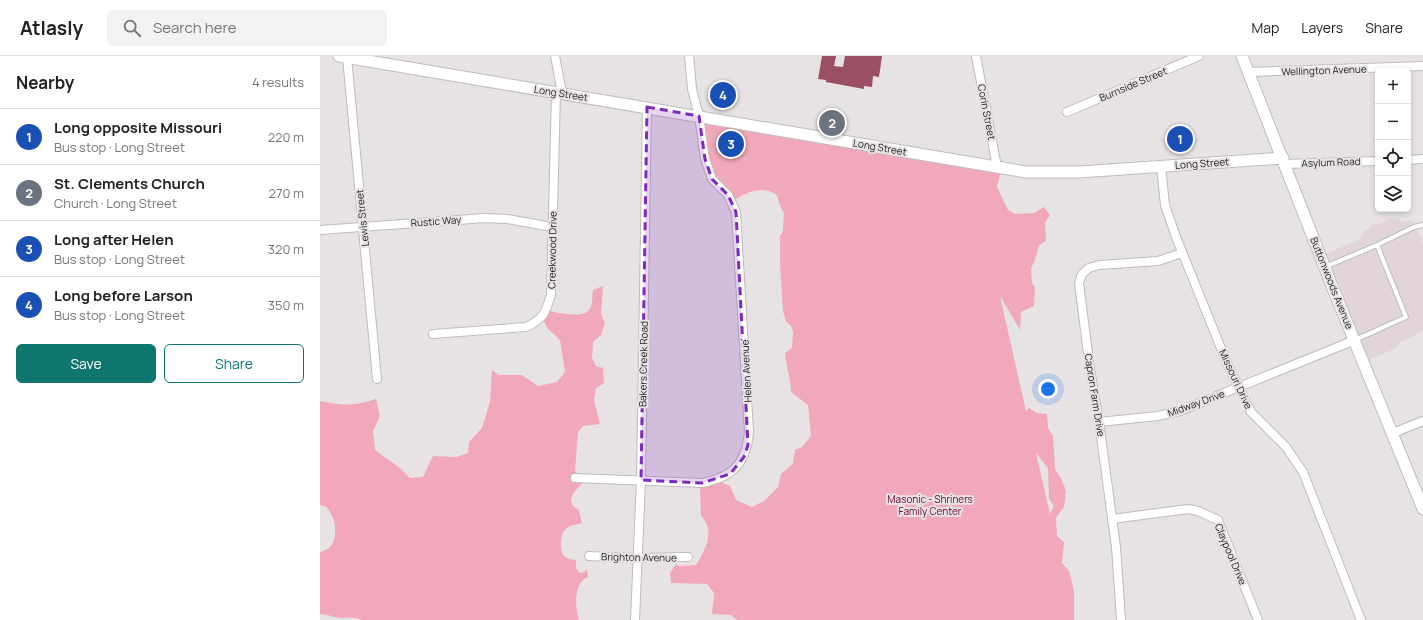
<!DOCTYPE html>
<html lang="en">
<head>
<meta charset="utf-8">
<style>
	:root { --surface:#fff; --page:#f2f2f2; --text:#222; --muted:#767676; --line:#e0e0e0; --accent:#0f766e }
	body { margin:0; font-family:Manrope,sans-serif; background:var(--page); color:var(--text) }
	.controls { position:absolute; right:12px; top:12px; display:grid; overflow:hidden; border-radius:6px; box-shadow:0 2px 6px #0003 }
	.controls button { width:36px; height:36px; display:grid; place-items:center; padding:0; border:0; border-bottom:1px solid var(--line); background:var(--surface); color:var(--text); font:20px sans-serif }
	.you { position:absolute; left:728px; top:333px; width:14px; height:14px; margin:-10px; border:3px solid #fff; border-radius:50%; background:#1a73e8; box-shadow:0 0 0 6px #1a73e833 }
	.badge { display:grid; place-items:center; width:26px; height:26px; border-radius:50%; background:var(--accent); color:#fff; font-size:13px; font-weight:700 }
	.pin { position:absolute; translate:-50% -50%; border:2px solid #fff; box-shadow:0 1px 4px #0006 }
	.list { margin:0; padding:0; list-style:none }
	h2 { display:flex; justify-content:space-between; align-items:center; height:52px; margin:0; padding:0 16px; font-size:17px }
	h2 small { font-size:13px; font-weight:400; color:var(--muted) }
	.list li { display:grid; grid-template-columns:26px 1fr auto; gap:12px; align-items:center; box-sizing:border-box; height:56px; padding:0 16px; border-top:1px solid var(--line) }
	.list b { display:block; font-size:15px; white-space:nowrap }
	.list p { margin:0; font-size:13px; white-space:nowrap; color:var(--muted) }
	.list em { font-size:13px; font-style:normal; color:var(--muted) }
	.actions { display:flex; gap:8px; padding:12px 16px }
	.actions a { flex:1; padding:9px 0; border:1px solid var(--accent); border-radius:6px; text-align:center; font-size:14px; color:var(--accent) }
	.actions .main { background:var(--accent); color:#fff }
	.icon { flex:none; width:22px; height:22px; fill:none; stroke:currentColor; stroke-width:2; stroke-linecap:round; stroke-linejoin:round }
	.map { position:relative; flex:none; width:1103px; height:564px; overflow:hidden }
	header { display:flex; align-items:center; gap:24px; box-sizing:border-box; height:56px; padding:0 20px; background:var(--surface); border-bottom:1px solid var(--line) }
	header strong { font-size:19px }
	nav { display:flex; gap:22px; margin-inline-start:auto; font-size:14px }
	.search { width:280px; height:36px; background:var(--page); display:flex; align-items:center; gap:10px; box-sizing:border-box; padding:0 14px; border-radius:6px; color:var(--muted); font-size:15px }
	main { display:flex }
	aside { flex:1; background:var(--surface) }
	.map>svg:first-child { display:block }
</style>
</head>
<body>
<header>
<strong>Atlasly</strong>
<div class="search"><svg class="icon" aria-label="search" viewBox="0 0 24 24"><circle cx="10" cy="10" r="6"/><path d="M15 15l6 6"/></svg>Search here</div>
<nav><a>Map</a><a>Layers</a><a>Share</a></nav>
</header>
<main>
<aside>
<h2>Nearby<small>4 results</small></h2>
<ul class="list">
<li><span class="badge" style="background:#1a4fb4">1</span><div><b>Long opposite Missouri</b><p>Bus stop · Long Street</p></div><em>220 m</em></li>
<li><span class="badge" style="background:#6b7280">2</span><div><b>St. Clements Church</b><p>Church · Long Street</p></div><em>270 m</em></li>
<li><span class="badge" style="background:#1a4fb4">3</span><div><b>Long after Helen</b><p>Bus stop · Long Street</p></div><em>320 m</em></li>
<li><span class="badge" style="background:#1a4fb4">4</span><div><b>Long before Larson</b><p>Bus stop · Long Street</p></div><em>350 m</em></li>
</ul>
<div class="actions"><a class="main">Save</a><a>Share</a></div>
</aside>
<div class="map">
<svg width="1103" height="564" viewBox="0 0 1103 564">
	<rect width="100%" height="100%" fill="#e7e3e4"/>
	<!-- built -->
	<path fill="#e2d5d8" d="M1069,162L1080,163L1081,165H1093L1103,187V275L1080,287L1075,293L1045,305L1003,199L1041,183L1043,176L1048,174L1052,169L1061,167Z"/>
	<!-- green -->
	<g fill="#f1a8ba" fill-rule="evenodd">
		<path d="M380,62L682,112L677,131L688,154L695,158L714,157L724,151L730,159L725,167L726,185L719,189L715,204L711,212L712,227L715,232L714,250L701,256L700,274L680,240L706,355L709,352L717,357L727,358L728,372L733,380L735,413L742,424L746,435L744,451L736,462L737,480L744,486L742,507L749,515L754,535V564H417L411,559L392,558L394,537L387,528L351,527L350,517L356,508L359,510L376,509C385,494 396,475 381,460L380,431L401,426L410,430L416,444L432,451L444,445L458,431L461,418L473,408L475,394L482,391L491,380L488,349L471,336C471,322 466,311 465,297L472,292L473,276L471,270L466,265L463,255L460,207V180L463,175L464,157L460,150L457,139C442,128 426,137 412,145L395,131ZM716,397L728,412L729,443L734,450L730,458Z"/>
		<path d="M283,230L281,258L285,267L281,279L273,286L272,302L276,310L283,312L284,327L276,332L274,344L280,368L263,370L258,376L255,415L264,425C256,434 242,446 259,454L262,467C258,468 251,469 247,472C240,476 239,494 244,500C248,503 252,504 256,504V512L259,516L262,517L267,514L268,521C253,527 255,551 259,564H41C35,561 29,562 22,562C15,562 7,558 0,558V496C3,495 7,494 9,492C20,481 15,459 5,450L0,449V345C23,350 34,350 56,343L60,360L53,375L55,394L80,412L90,422L103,421L113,400L136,401L148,397L149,386L162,372L170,346L172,314L179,319H202L218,330L237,326L245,316L240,284L227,272L224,265L230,255C238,257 261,262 268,255C273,250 272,240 273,234Z"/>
	</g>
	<!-- building -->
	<path fill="#9a4f64" d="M502,0H516L514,10L523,11L525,0H562L559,21L553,20L552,31L544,30V33L506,26V24L498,23Z"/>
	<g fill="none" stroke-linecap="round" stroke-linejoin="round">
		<defs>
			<g id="lane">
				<path d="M1057,189L1094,171L1103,169"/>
				<path d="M1005,211L1057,189L1086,261L1035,284"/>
			</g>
			<g id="street">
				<path d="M235,0L242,37"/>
				<path d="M656,0L677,111"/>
				<path d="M27,1L57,323"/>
				<path d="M929,16L1103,10"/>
				<path d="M747,56L879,0"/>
				<path d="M1088,104L1103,103"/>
				<path d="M965,108L1058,105"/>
				<path d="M841,110L845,149L856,181L907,307L931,356L966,391L983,416L1041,564"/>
				<path d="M0,174L165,162L187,163L232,171"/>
				<path d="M113,278L206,271C224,263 226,256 231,238L236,36"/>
				<path d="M779,366L838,360L860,355L1035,284"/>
				<path d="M1073,377L1103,365"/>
				<path d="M255,422L382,427C413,421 426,408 429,376L416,156L408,139L392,123L385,103L379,60L372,33L369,0"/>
				<path d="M792,463L868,453L878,455L898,464L938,564"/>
				<path d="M269,500L318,502L368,501"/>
				<path d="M315,564L321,424L327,51"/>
				<path d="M801,564L796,491L779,366L770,313L759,227L762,218L769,212L779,209L838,205L862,197"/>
			</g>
			<g id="secondary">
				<path d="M19,0L706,116H759L963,102"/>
				<path d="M922,0L1012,230L1103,453"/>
			</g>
		</defs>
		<!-- lane casing -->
		<use href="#lane" stroke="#bfbcbc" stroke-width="6"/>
		<!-- street casing -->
		<use href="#street" stroke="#bfbcbc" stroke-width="10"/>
		<!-- secondary casing -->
		<use href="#secondary" stroke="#bfbcbc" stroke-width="13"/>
		<!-- lane -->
		<use href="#lane" stroke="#fff" stroke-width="4"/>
		<!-- street -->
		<use href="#street" stroke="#fff" stroke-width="8"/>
		<!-- secondary -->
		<use href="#secondary" stroke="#fff" stroke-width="11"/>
	</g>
	<!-- marked area -->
	<path fill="#7b2cbf" fill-opacity="0.2" stroke="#7b2cbf" stroke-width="3" stroke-dasharray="8 5" stroke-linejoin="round" d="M327,51L379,60L385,103L392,123L408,139L416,156L428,389L424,401L410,418L382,427L321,424Z"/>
	<g text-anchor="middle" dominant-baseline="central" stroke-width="4" stroke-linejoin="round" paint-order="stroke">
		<!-- street labels -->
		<g font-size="10" fill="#232222" stroke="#e7e3e4">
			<text transform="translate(1004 14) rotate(-2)">Wellington Avenue</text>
			<text transform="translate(813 28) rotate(-23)">Burnside Street</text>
			<text transform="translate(241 37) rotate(9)">Long Street</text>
			<text transform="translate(667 56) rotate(79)">Corin Street</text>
			<text transform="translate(560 91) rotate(10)">Long Street</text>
			<text transform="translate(1011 106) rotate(-2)">Asylum Road</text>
			<text transform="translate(882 107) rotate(-4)">Long Street</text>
			<text transform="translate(42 162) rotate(-96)">Lewis Street</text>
			<text transform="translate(116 165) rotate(-4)">Rustic Way</text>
			<text transform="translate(232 194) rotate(-89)">Creekwood Drive</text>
			<text transform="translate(1012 227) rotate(68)">Buttonwoods Avenue</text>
			<text transform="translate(323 308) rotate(-89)">Bakers Creek Road</text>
			<text transform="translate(426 315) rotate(-93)">Helen Avenue</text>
			<text transform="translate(916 323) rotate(65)">Missouri Drive</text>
			<text transform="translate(775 339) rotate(81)">Capron Farm Drive</text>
			<text transform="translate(876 347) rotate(-20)">Midway Drive</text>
			<text transform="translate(911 498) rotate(67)">Claypool Drive</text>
			<text transform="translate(319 501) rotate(1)">Brighton Avenue</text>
		</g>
		<!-- park labels -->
		<g font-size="10" fill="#6a0632" stroke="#e7e3e4">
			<text x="610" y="443">Masonic - Shriners<tspan x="610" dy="12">Family Center</tspan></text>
		</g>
	</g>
</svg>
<div class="controls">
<button>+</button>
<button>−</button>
<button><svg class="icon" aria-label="locate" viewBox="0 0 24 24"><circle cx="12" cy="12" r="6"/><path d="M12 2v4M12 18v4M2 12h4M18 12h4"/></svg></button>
<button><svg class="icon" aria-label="layers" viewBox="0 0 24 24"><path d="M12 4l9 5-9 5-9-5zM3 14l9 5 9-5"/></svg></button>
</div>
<div class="you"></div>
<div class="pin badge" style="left:860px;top:83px;background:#1a4fb4">1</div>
<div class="pin badge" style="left:512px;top:67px;background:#6b7280">2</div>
<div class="pin badge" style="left:411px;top:88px;background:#1a4fb4">3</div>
<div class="pin badge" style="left:403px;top:39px;background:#1a4fb4">4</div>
</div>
</main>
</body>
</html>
